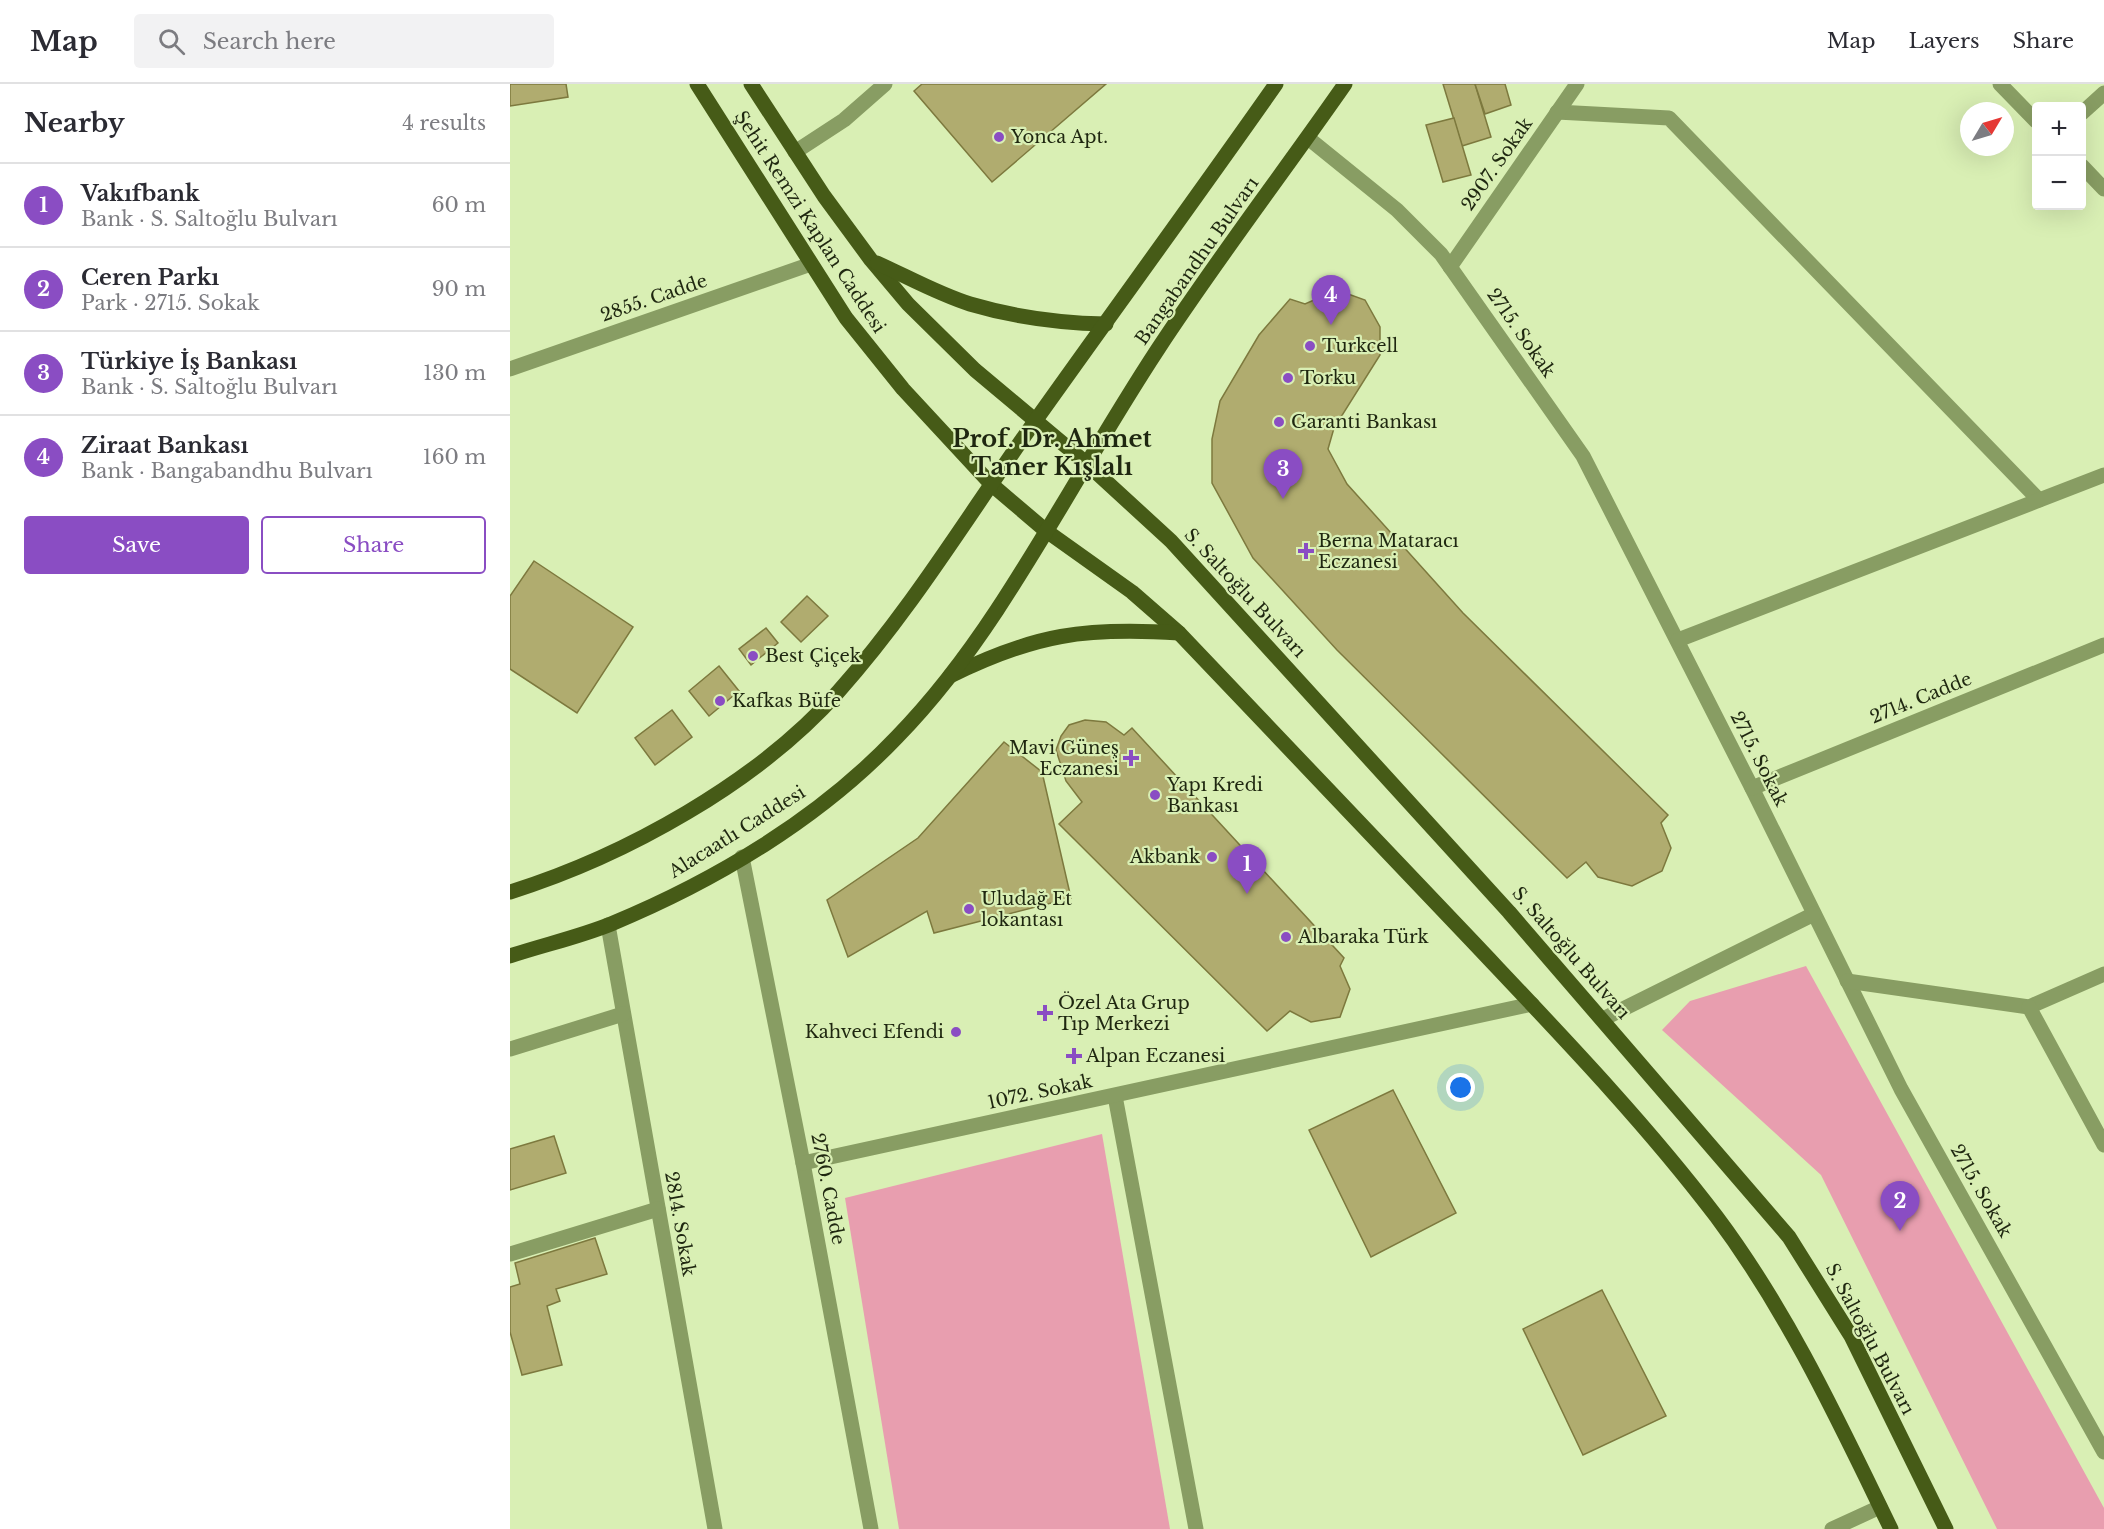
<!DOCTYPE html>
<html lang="en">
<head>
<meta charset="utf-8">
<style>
	:root { --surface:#fff; --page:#f2f2f3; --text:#2b2b33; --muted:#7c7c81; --line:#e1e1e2; --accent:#8a4dc3 }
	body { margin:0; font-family:"Libre Baskerville",serif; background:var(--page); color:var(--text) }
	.controls { position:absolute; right:18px; top:18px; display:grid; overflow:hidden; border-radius:6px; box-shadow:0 6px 24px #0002 }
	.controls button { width:54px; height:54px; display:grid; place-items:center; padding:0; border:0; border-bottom:2px solid var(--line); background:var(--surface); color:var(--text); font:30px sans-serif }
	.compass { position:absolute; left:1450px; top:18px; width:54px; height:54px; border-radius:50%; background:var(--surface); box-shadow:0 6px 24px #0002; rotate:52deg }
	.you { position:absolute; left:951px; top:1004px; width:21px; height:21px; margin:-15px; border:4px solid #fff; border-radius:50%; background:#1a73e8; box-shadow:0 0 0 9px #1a73e833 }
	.badge { display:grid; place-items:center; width:39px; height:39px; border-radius:50%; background:var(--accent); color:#fff; font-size:20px; font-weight:700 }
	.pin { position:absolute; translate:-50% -50px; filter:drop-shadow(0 2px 3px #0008) }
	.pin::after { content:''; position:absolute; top:32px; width:21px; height:18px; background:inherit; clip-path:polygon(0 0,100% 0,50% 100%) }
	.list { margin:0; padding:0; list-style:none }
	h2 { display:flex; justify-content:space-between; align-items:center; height:78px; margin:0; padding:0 24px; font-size:26px }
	h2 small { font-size:20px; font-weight:400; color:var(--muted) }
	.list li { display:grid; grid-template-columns:39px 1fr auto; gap:18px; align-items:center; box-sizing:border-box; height:84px; padding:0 24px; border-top:2px solid var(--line) }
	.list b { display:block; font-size:22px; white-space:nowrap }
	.list p { margin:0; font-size:20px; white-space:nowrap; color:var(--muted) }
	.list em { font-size:20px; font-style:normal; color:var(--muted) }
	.actions { display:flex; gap:12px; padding:18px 24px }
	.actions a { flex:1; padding:14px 0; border:2px solid var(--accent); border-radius:6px; text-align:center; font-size:21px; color:var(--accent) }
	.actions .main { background:var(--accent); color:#fff }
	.icon { flex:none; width:33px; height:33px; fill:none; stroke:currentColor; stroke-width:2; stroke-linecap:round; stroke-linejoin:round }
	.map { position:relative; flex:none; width:1594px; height:1445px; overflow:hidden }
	header { display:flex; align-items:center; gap:36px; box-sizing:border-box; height:84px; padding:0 30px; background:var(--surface); border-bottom:2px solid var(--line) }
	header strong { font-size:28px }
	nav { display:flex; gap:33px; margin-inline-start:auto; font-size:21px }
	.search { width:420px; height:54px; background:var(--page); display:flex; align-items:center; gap:15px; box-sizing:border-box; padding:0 21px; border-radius:6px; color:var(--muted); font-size:22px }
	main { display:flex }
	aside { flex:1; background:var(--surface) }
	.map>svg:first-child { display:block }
</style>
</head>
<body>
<header>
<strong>Map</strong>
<div class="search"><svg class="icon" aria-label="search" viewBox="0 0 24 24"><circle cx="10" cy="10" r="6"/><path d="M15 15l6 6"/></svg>Search here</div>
<nav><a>Map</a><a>Layers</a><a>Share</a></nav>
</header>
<main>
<aside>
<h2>Nearby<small>4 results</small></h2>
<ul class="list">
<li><span class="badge">1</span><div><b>Vakıfbank</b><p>Bank · S. Saltoğlu Bulvarı</p></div><em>60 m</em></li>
<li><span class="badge">2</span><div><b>Ceren Parkı</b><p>Park · 2715. Sokak</p></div><em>90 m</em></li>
<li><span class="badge">3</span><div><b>Türkiye İş Bankası</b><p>Bank · S. Saltoğlu Bulvarı</p></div><em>130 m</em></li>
<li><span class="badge">4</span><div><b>Ziraat Bankası</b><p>Bank · Bangabandhu Bulvarı</p></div><em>160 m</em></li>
</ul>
<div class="actions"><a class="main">Save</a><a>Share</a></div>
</aside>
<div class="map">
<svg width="1594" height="1445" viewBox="0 0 1594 1445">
	<rect width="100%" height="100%" fill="#d9efb4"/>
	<!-- green -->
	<g fill="#e89eaf">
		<path d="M1296,882L1594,1424V1445H1487L1311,1091L1152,946L1180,917Z"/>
		<path d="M592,1050L660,1445H389L335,1114Z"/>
	</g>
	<!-- building -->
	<g fill="#b0ac6f" stroke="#7d793e" stroke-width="1.5">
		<path d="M0,0H56L58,13L0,22Z"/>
		<path d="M412,0H596L482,98L404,7Z"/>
		<path d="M933,0H965L981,53L952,62Z"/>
		<path d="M965,0H995L1001,21L975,30Z"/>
		<path d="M944,34L961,91L933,98L916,41Z"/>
		<path d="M827,206L855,216L870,243V271L824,344L818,365L837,400L953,529L1158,731L1151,739L1161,764L1152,787L1122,802L1088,793L1076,778L1057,794L827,566L743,474L702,399V355L710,317L749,251L780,215L795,220Z"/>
		<path d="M24,477L123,543L67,629L0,585V512Z"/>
		<path d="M297,512L318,532L291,558L271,538Z"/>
		<path d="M256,544L268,559L241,581L229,565Z"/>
		<path d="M209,582L229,607L199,632L179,607Z"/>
		<path d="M162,626L182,653L145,681L125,654Z"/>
		<path d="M575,636L596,638L614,651L622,644L834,874L830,882L840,905L830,933L801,938L780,927L757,947L549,740L572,718L556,697L546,666L551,652L559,641Z"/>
		<path d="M494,658L532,688L561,814L424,849L417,827L338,873L317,816L408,754Z"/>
		<path d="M883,1006L946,1129L861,1173L799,1046Z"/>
		<path d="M44,1052L56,1089L0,1106V1065Z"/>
		<path d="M85,1154L97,1190L46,1205L50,1217L37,1222L52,1281L12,1291L0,1248V1203L10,1200L5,1179Z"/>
		<path d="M1092,1206L1156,1332L1073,1371L1013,1245Z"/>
	</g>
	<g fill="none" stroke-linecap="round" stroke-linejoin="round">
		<!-- minor -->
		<g stroke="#889d63" stroke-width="15">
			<path d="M1490,0L1526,37"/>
			<path d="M1047,28L1159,34L1529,416"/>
			<path d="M1572,29L1594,9"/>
			<path d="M798,54L887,126L931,170L1073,372L1242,704L1391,1005L1594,1368"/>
			<path d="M285,68L334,36L375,0"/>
			<path d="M1572,82L1594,105"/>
			<path d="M940,183L1067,0"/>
			<path d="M0,285L301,180"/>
			<path d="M1168,556L1594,391"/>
			<path d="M1242,704L1594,561"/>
			<path d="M232,773L293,1079L361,1445"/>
			<path d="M98,841L205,1445"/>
			<path d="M1337,897L1519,923L1594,890"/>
			<path d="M1519,923L1594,1061"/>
			<path d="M1093,935L1304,830"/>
			<path d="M0,965L113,930"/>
			<path d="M605,1012L686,1445"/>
			<path d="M293,1079L1022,920"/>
			<path d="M0,1170L148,1125"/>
			<path d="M1322,1445L1370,1423"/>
		</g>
		<!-- major -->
		<g stroke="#465b17" stroke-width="15">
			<path d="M187,0L336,234L393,305L481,400L535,446L622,508L669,549C767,652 866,756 964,859C1047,947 1133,1036 1206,1132C1278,1228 1329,1338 1381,1445"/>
			<path d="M241,0L314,112L361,176L398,220L465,286L576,379L661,457L999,828L1279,1153L1341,1252L1436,1445"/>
			<path d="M367,179C398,193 428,210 460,220C504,233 550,239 596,240"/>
			<path d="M440,592C525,550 575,543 669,549"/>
			<path d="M0,808C115,772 247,699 328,608C402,525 459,430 523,340C604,226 686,114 766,0"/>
			<path d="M0,872C33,861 69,853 101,840C205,797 309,735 387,653C424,615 458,570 487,526C543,441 592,350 648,265C707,175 773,89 835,0"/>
		</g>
	</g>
	<!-- markers -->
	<g fill="#8a4dc3" stroke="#d9efb4" stroke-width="2">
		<circle cx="489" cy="53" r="6"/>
		<circle cx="800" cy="262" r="6"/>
		<circle cx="778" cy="294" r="6"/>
		<circle cx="769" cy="338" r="6"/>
		<path d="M793 458h6v6h6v6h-6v6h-6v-6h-6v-6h6z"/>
		<circle cx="243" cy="572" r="6"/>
		<circle cx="210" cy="617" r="6"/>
		<path d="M618 665h6v6h6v6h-6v6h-6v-6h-6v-6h6z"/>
		<circle cx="645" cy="711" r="6"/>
		<circle cx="702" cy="773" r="6"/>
		<circle cx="459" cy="825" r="6"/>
		<circle cx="776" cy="853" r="6"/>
		<path d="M532 920h6v6h6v6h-6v6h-6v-6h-6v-6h6z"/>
		<circle cx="446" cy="948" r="6"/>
		<path d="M561 963h6v6h6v6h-6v6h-6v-6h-6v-6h6z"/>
	</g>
	<g text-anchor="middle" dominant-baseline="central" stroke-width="4.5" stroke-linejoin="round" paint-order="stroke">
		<!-- poi labels -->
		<g font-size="18" fill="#1f2710" stroke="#d9efb4" text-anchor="start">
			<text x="501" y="53">Yonca Apt.</text>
			<text x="812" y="262">Turkcell</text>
			<text x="790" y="294">Torku</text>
			<text x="781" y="338">Garanti Bankası</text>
			<text x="808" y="457">Berna Mataracı<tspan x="808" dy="21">Eczanesi</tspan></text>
			<text x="255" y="572">Best Çiçek</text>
			<text x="222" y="617">Kafkas Büfe</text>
			<text x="609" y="664" text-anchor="end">Mavi Güneş<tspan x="609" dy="21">Eczanesi</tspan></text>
			<text x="657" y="701">Yapı Kredi<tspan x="657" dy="21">Bankası</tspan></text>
			<text x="690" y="773" text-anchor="end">Akbank</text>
			<text x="471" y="815">Uludağ Et<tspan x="471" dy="21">lokantası</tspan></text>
			<text x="788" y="853">Albaraka Türk</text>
			<text x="548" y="919">Özel Ata Grup<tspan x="548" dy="21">Tıp Merkezi</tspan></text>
			<text x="434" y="948" text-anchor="end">Kahveci Efendi</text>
			<text x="576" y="972">Alpan Eczanesi</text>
		</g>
		<!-- street labels -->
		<g font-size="18" fill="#1f2710" stroke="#d9efb4">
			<text transform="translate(987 80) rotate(-55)">2907. Sokak</text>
			<text transform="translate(300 138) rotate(57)">Şehit Remzi Kaplan Caddesi</text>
			<text transform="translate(687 177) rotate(-55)">Bangabandhu Bulvarı</text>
			<text transform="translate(144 214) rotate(-19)">2855. Cadde</text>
			<text transform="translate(1011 249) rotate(55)">2715. Sokak</text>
			<text transform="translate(735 509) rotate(47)">S. Saltoğlu Bulvarı</text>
			<text transform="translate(1411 614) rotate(-22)">2714. Cadde</text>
			<text transform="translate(1249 675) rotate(63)">2715. Sokak</text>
			<text transform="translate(227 748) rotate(-32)">Alacaatlı Caddesi</text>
			<text transform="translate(1061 869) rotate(49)">S. Saltoğlu Bulvarı</text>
			<text transform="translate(530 1008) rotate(-12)">1072. Sokak</text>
			<text transform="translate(318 1105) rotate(79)">2760. Cadde</text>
			<text transform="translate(1471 1107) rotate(60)">2715. Sokak</text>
			<text transform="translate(170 1140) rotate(80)">2814. Sokak</text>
			<text transform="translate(1360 1255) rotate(62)">S. Saltoğlu Bulvarı</text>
		</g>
		<!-- district labels -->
		<g font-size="24" font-weight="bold" fill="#1f2710" stroke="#d9efb4">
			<text x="542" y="354">Prof. Dr. Ahmet<tspan x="542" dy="28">Taner Kışlalı</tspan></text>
		</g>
	</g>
</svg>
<div class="controls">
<button>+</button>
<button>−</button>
</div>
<svg class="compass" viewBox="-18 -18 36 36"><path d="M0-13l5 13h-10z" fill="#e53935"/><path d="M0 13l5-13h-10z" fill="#7c7c81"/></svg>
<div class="you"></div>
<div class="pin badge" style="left:737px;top:810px">1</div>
<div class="pin badge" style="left:1390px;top:1147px">2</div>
<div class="pin badge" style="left:773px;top:415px">3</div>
<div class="pin badge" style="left:821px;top:241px">4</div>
</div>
</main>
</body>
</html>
